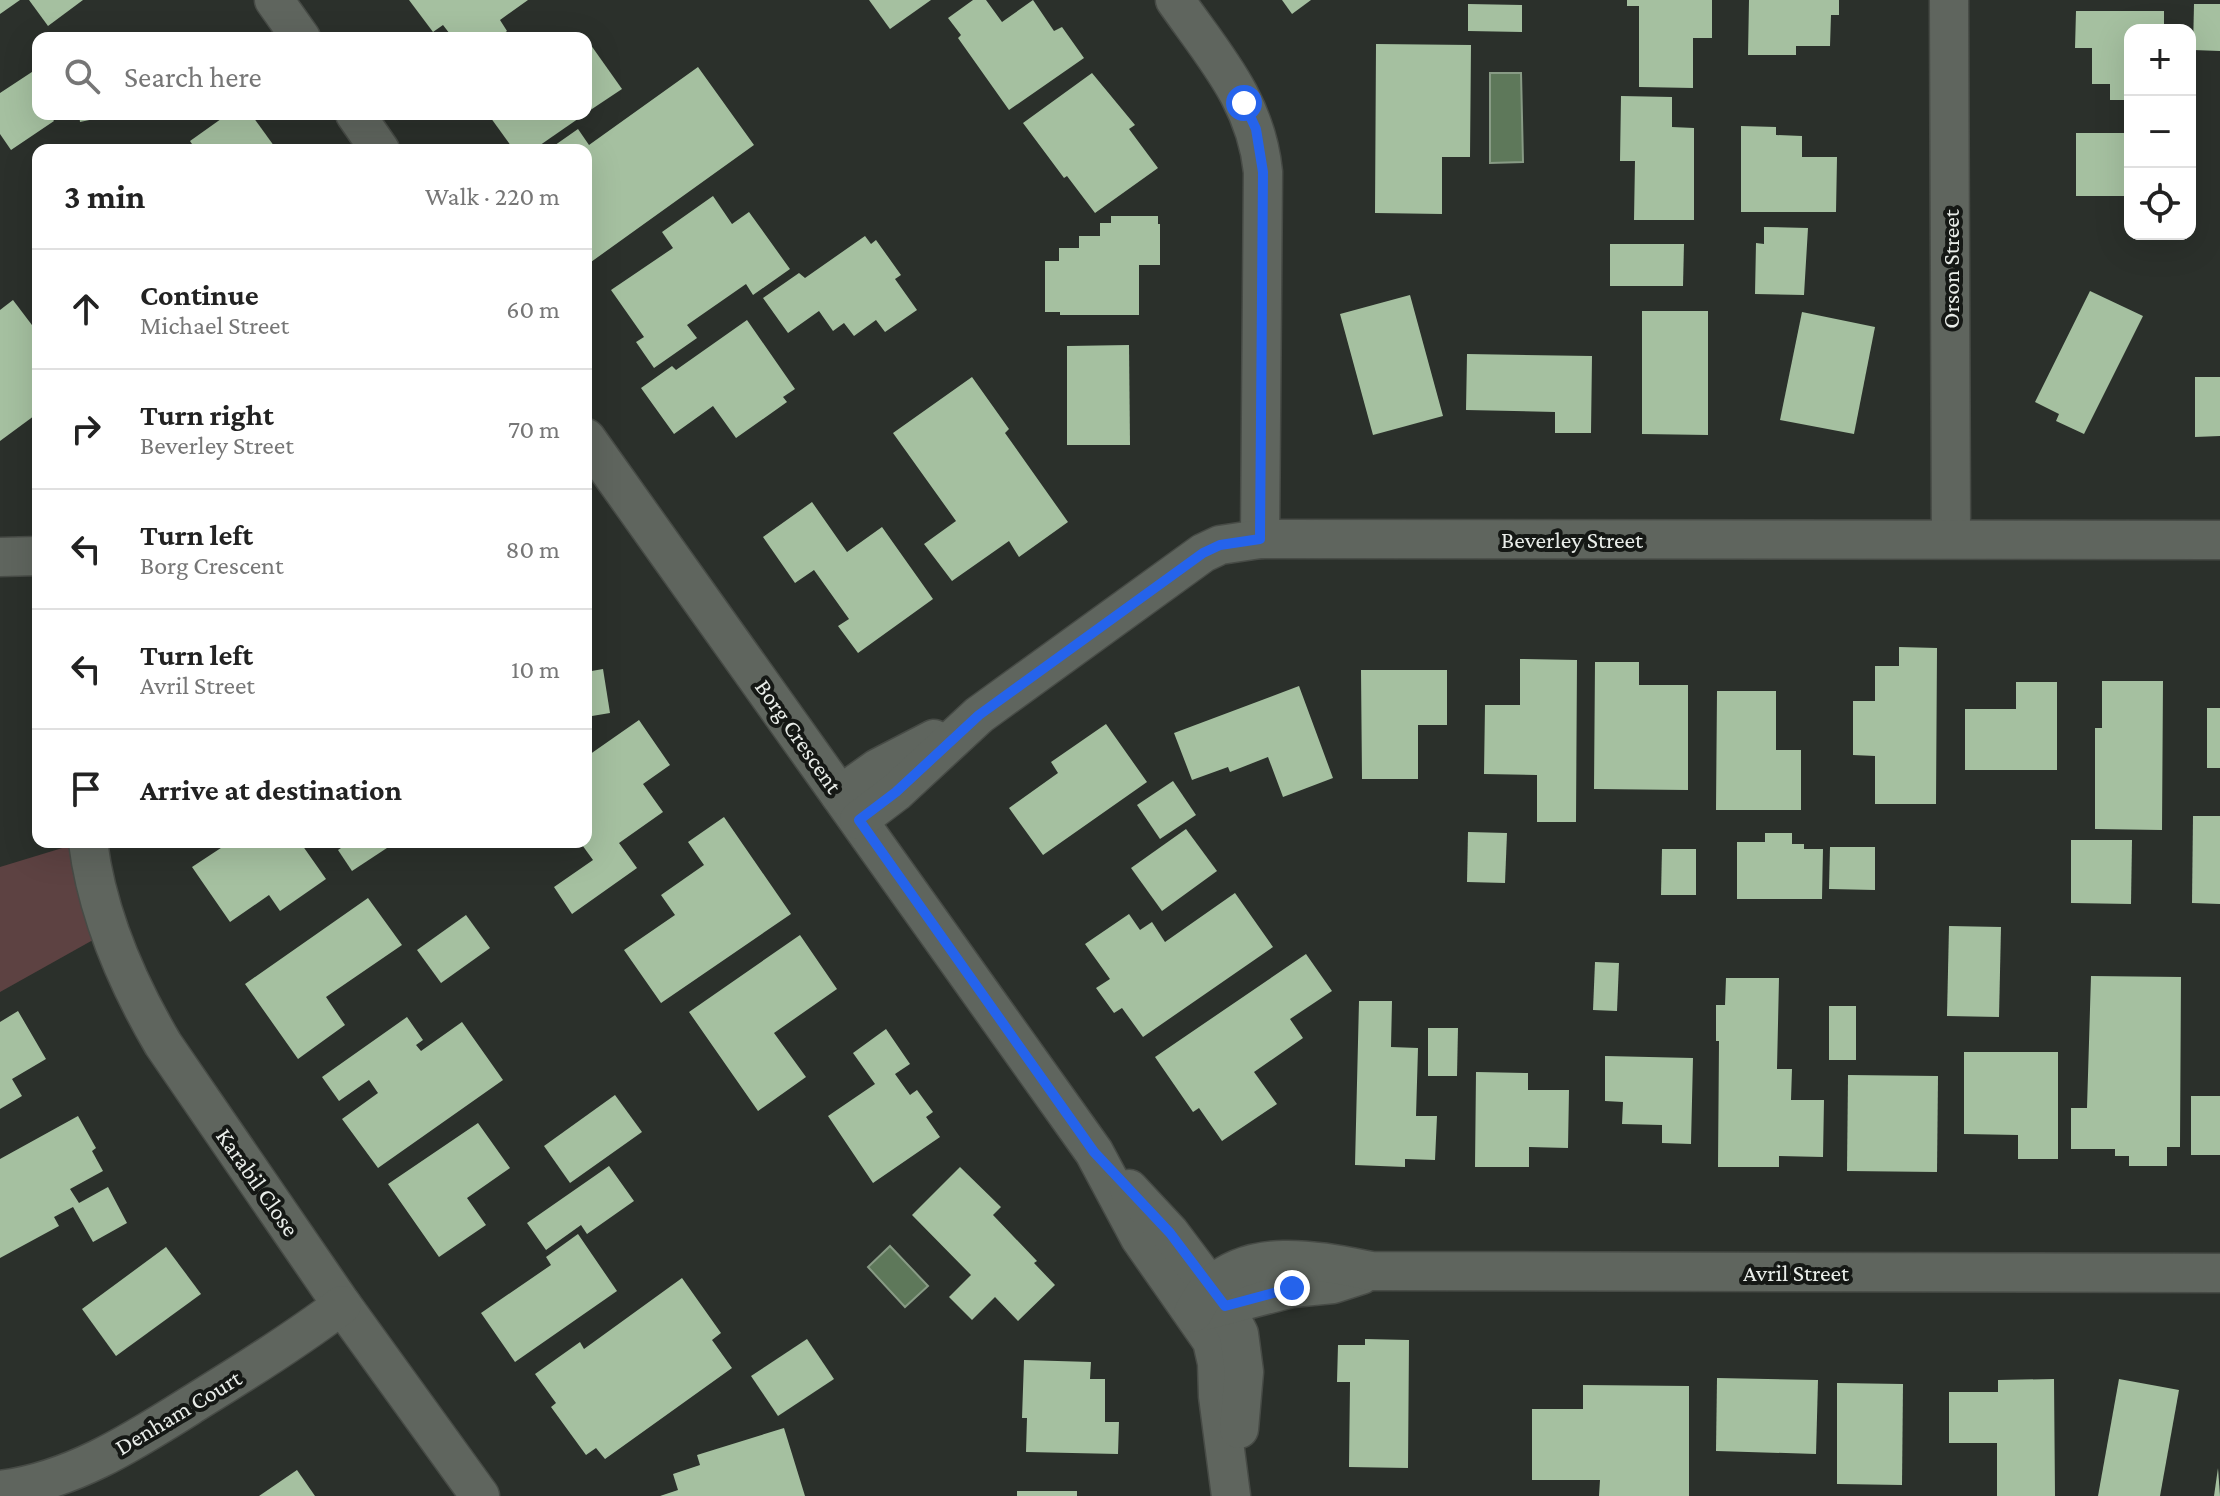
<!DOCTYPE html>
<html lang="en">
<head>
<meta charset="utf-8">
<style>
	:root { --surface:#fff; --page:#f2f2f2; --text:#222; --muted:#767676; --line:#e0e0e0 }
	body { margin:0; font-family:"Crimson Pro",serif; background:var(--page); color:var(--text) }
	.controls { position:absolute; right:24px; top:24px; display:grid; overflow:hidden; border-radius:16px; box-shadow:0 8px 32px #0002 }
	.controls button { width:72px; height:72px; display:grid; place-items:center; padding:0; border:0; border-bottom:2px solid var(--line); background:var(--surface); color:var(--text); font:40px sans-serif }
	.stop { position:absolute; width:24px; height:24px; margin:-18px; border:6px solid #2563eb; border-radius:50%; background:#fff }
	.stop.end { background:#2563eb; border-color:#fff; box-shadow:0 2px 8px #0008 }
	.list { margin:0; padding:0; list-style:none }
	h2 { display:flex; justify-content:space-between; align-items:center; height:104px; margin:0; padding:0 32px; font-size:34px }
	h2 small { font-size:26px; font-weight:400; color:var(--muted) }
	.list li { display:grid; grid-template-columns:52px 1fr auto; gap:24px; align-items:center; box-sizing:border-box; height:120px; padding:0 32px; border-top:2px solid var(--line) }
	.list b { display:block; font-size:30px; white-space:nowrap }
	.list p { margin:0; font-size:26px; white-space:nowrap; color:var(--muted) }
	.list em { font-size:26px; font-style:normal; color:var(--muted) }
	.icon { flex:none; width:44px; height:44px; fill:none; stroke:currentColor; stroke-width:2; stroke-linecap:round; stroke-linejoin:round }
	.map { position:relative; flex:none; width:2220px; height:1496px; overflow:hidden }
	.search { position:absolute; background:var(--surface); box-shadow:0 8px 32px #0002; left:32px; top:32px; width:560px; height:88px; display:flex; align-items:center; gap:20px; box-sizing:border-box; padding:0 28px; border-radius:16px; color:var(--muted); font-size:30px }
	.panel { position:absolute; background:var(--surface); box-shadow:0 8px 32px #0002; left:32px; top:144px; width:560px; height:704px; border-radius:16px }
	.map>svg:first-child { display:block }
</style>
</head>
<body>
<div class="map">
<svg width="2220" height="1496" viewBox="0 0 2220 1496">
	<rect width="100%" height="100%" fill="#2b302b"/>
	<!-- green -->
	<path fill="#5d4242" d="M82,842L109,931L0,992V867Z"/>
	<!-- water -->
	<g fill="#5e785a" stroke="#889b85" stroke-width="2">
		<path d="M1490,73H1521L1523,162L1490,163Z"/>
		<path d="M890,1246L928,1286L905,1307L868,1267Z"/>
	</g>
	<!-- building -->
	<g fill="#a5c0a0">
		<path d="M0,0H20L0,14Z"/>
		<path d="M29,0H83L48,26Z"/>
		<path d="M409,0H528L500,20L507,31L498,38H453L443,25L433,32Z"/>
		<path d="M869,0H931L890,29Z"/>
		<path d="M973,0H986L1002,22L1033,0L1054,31L1062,27L1084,58L1009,110L958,38L961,35L948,18Z"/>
		<path d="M1282,0H1311L1292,14Z"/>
		<path d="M1627,0H1712V38H1693V88L1639,87V6H1627Z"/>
		<path d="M1749,0H1839V15H1831L1830,46H1796V55H1748Z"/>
		<path d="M1468,4L1522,5V32L1468,31Z"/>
		<path d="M2194,4H2220V51L2193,50Z"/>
		<path d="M2076,11H2164V30H2130V100H2110V84H2092V48H2075Z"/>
		<path d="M588,41L622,89L586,113V42Z"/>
		<path d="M1376,44L1471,45L1470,157H1442V214L1375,213Z"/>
		<path d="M698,67L754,145L591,262L586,255V150H548L578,129L589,145Z"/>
		<path d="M38,68V114H49L54,121L11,150L0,134V93Z"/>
		<path d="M1092,73L1135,125L1129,129L1158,168L1095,213L1067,176L1064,178L1023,123Z"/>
		<path d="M1621,96L1672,97V127L1694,128V220H1634L1635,161H1620Z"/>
		<path d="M79,114H113V115L80,122Z"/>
		<path d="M228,114H251L277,150H196L190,141Z"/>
		<path d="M488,114H585L533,150H514Z"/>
		<path d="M1741,126L1776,127V135L1802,136V157H1837L1836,212H1741Z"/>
		<rect x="2076" y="133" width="54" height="63"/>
		<path d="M713,196L732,224L749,212L790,269L753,295L746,284L687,325L697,338L654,368L636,342L644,337L611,290L673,248L662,232Z"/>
		<path d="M1111,216H1158V224H1160V265H1139V315H1060V312H1045V261H1059V248H1079V236H1100V223H1111Z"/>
		<path d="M1764,227L1808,228L1804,295L1755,294L1756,243L1764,244Z"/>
		<path d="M865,236L871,244L876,240L901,275L895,279L917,310L885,332L876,320L854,336L844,323L833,331L819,311L788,333L763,298L799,273L805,278Z"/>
		<path d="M1610,244H1684L1683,286H1610Z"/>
		<path d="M2090,291L2143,316L2084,434L2056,421L2059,414L2035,402Z"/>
		<path d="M1410,295L1443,416L1373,435L1340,314Z"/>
		<path d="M13,300L38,333V413L0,441V310Z"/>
		<path d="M1642,311H1708V435L1642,434Z"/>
		<path d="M1802,312L1875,327L1854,434L1780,420Z"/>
		<path d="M747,320L795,389L783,397L787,402L736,438L713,406L674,434L641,388L672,366L676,370Z"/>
		<path d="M1129,345L1130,445H1067V346Z"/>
		<path d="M1467,354L1592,356L1591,433H1555V412L1466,410Z"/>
		<path d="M972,377L1009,429L1005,433L1068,522L1019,557L1009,541L952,581L924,544L956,521L893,433Z"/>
		<path d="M2195,377H2220V436L2195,437Z"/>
		<path d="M812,502L847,552L882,527L933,599L858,653L838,626L849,619L814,570L795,583L763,537Z"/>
		<path d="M1899,647L1937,648L1936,804H1875V756L1853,755V701H1875V666H1899Z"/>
		<path d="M1520,659L1577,660L1576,822H1537V775L1484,774L1485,705H1520Z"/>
		<path d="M1595,662H1639V685H1688V790L1594,789Z"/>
		<path d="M603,669L610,713L586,717V672Z"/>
		<path d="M1361,670H1447V725H1418V779H1362Z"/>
		<path d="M2102,681H2163L2162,830L2095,829V728H2102Z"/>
		<path d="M2016,682H2057V770H1965V709H2016Z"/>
		<path d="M1299,686L1333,778L1283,797L1268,757L1230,772L1228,767L1192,780L1174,733Z"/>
		<path d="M1717,691H1776V750H1801V810H1716Z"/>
		<rect x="2207" y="708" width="13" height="60"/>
		<path d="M639,720L670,765L643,784L663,812L619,843L637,868L572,914L554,887L593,860L580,842H586V757Z"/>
		<path d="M1106,724L1147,782L1043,855L1009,808L1058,773L1051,762Z"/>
		<path d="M1173,781L1196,815L1160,839L1137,805Z"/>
		<path d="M2193,816H2220V904L2192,903Z"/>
		<path d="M724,817L791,914L661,1003L624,950L675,915L661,895L704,865L688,842Z"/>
		<path d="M1186,829L1217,871L1162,911L1131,868Z"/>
		<path d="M1468,832L1507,833L1505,883L1467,882Z"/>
		<path d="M1765,833H1792V844H1804V849H1823L1822,899H1737V842H1765Z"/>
		<path d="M2071,840H2132L2131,904L2071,903Z"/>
		<path d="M230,842H300L326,879L280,911L269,895L230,922L192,867Z"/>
		<path d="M350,842H392L393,844L352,871L338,850Z"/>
		<path d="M1830,847H1875V890L1829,889Z"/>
		<path d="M1662,849H1696V895H1661Z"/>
		<path d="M1235,893L1273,947L1143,1037L1122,1008L1114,1013L1096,988L1110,979L1085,944L1129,914L1140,930L1152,922L1165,942Z"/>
		<path d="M368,898L402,945L326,997L345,1025L298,1059L245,984Z"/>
		<path d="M466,915L490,948L441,983L417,950Z"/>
		<path d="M1949,926L2001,927L1999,1017L1947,1016Z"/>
		<path d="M800,935L837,989L774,1033L806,1077L758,1111L689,1012Z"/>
		<path d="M1306,954L1332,991L1290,1019L1303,1038L1254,1072L1277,1104L1222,1141L1199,1108L1193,1112L1155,1057Z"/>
		<path d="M1595,962L1619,963L1617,1011L1593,1010Z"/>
		<path d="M2091,976L2181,977L2180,1147H2167V1166H2129V1156H2115V1149H2071V1108H2087Z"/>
		<path d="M1726,978H1779L1777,1069H1792L1791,1100H1824L1823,1157L1779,1156V1167H1718L1719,1041H1716V1005H1725Z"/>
		<path d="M1359,1001H1392L1391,1047L1418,1048L1416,1116H1437L1435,1160L1405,1159V1167L1355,1165Z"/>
		<rect x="1829" y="1006" width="27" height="54"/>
		<path d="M18,1011L46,1059L12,1079L22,1096L0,1109V1022Z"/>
		<path d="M407,1017L423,1040L416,1045L421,1051L462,1022L503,1080L378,1168L342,1119L378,1093L369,1080L339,1101L322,1077Z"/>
		<path d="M1428,1028H1458L1457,1076H1428Z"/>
		<path d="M886,1029L910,1064L895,1074L910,1095L917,1090L933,1112L926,1117L940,1137L873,1183L828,1116L875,1084L853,1053Z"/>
		<path d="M1964,1052H2058V1159H2018V1135L1964,1134Z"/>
		<path d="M1605,1056L1693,1058L1691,1144L1662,1143V1125L1622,1124L1623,1102L1605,1101Z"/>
		<path d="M1476,1072L1528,1073V1090H1569L1568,1148L1529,1147V1167H1475Z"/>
		<path d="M1848,1075L1938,1076L1937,1172L1847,1171Z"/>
		<path d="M615,1095L642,1132L570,1183L544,1146Z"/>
		<rect x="2191" y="1096" width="29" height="59"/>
		<path d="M78,1116L96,1148L92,1151L103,1171L70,1189L79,1203L108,1187L127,1223L93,1242L73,1207L54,1217L59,1226L0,1258V1159Z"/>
		<path d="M478,1123L510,1168L467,1198L486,1225L439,1257L388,1184Z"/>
		<path d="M609,1166L634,1201L587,1234L581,1225L546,1250L527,1223Z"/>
		<path d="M960,1167L1001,1207L993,1215L1037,1261L1034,1263L1055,1285L1018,1321L995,1297L972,1320L949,1297L971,1275L912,1215Z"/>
		<path d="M578,1234L617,1291L515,1362L481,1313L551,1265L546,1257Z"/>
		<path d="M166,1247L201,1294L116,1356L82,1309Z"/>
		<path d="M682,1278L721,1333L712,1340L732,1368L605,1459L596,1448L586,1455L551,1407L556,1403L535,1374L580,1342L584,1349Z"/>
		<path d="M807,1339L834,1379L778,1416L751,1376Z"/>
		<path d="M1365,1339L1409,1340L1408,1468L1349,1467L1350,1382H1337L1338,1345H1365Z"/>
		<path d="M1024,1360L1091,1362L1090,1379H1105V1422H1119L1118,1454L1026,1452L1027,1418H1022Z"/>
		<path d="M1717,1378L1818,1380L1816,1454L1716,1451Z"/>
		<path d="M2054,1379L2055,1496H1997V1443H1949V1392H1998V1380Z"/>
		<path d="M2119,1379L2179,1390L2160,1496H2098Z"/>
		<path d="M1837,1383L1903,1384L1902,1485L1837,1484Z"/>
		<path d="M1583,1385L1689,1386V1496H1599L1600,1480H1532V1409H1583Z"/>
		<path d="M784,1428L805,1496H660L678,1490L673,1474L700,1465L697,1455Z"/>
		<path d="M2218,1468L2220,1496H2214Z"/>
		<path d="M297,1470L315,1496H259Z"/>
		<rect x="1017" y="1491" width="60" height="5"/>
	</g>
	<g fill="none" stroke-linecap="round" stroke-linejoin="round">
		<defs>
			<g id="minor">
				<path d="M274,0L301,38"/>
				<path d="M1175,0C1214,56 1256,101 1263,172L1260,539"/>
				<path d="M1949,0L1951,539"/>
				<path d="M355,114L380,150"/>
				<path d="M586,438L1094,1152L1140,1238L1212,1341L1217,1363L1218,1396L1231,1496"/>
				<path d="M0,557L38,556"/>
				<path d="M840,795L878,768L934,739"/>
				<path d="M859,820L896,792L979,715L1203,553L1220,545L1260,539L2220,540"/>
				<path d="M88,842C97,914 126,981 163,1044L342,1305L480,1496"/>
				<path d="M1129,1189L1170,1233L1225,1306L1239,1334L1244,1372L1239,1429"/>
				<path d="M1204,1311L1292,1288L1333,1284L1361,1275"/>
				<path d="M1193,1313C1198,1305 1203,1294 1210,1287C1254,1246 1319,1261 1371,1271L2220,1273"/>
				<path d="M0,1490C74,1481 137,1439 199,1400C248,1370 297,1339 342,1305"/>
			</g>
		</defs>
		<!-- minor casing -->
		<use href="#minor" stroke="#474b46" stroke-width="41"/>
		<!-- minor -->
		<use href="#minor" stroke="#5f655e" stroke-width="38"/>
	</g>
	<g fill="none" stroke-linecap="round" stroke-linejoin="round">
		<!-- route -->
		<path stroke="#2563eb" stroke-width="10" d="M1244,103L1256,129L1263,172L1260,539L1220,545L1203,553L979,715L896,792L859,820L1094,1152L1170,1233L1225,1306L1292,1288"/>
	</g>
	<g text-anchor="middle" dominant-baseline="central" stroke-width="8" stroke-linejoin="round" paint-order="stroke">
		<!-- street labels -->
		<g font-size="24" fill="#e9ede9" stroke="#151815">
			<text transform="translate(1950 269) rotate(-90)">Orson Street</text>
			<text x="1572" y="539">Beverley Street</text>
			<text transform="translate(799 736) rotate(55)">Borg Crescent</text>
			<text transform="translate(258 1182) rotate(55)">Karabil Close</text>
			<text x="1796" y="1272">Avril Street</text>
			<text transform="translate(178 1412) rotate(-31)">Denham Court</text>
		</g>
	</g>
</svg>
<div class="controls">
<button>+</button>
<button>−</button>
<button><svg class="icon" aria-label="locate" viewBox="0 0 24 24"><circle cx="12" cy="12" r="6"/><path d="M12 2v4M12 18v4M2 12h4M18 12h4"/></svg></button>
</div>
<div class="stop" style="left:1244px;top:103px"></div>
<div class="stop end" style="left:1292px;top:1288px"></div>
<div class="search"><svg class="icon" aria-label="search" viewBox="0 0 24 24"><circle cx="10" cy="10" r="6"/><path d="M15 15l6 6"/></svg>Search here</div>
<section class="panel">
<h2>3 min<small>Walk · 220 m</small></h2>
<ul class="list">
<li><svg class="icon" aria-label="ahead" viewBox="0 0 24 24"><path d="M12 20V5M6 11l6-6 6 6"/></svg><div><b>Continue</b><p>Michael Street</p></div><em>60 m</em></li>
<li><svg class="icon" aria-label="right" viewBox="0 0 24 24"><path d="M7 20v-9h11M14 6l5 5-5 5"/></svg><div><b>Turn right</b><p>Beverley Street</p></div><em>70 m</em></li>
<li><svg class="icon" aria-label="left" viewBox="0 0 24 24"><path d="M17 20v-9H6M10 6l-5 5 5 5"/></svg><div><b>Turn left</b><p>Borg Crescent</p></div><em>80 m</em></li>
<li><svg class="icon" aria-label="left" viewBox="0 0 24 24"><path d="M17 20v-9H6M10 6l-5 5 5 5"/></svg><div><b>Turn left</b><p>Avril Street</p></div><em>10 m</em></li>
<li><svg class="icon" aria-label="arrive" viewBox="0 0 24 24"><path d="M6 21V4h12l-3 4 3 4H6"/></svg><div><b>Arrive at destination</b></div></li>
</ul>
</section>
</div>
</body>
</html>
